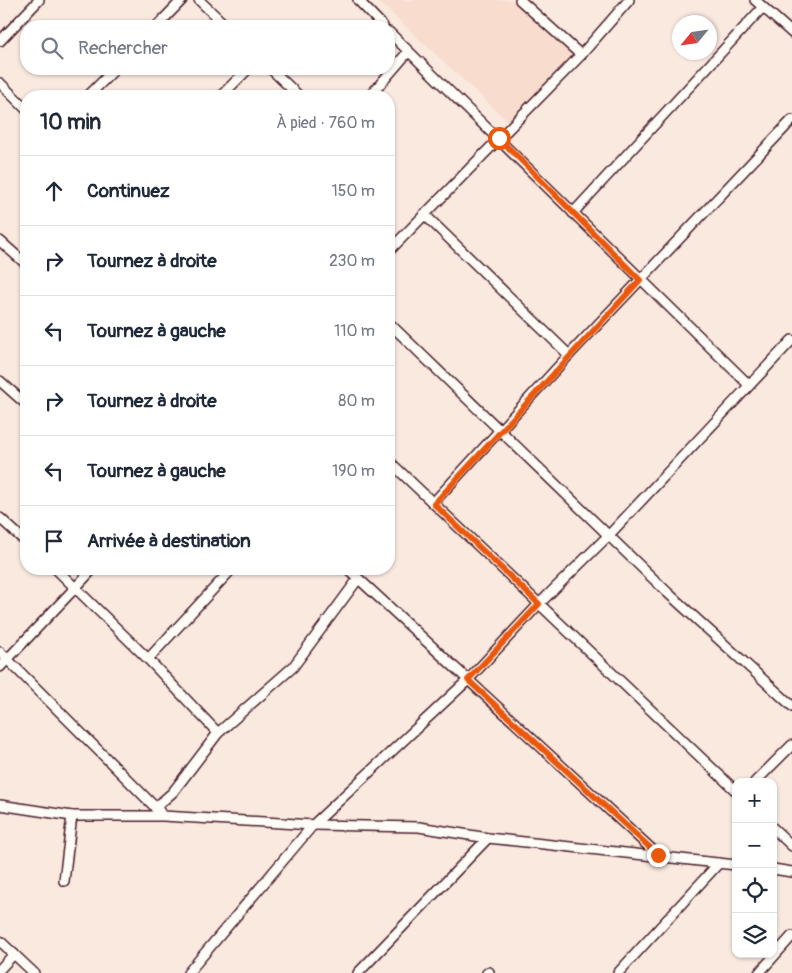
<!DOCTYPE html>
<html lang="fr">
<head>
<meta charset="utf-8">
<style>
	:root { --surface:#fff; --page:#f2f2f3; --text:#1f2937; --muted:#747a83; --line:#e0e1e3 }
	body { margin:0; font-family:Pangolin,sans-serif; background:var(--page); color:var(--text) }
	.controls { position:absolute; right:15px; bottom:15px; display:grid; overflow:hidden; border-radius:10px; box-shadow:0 1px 4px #0004 }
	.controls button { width:45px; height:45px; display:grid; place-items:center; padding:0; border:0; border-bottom:1px solid var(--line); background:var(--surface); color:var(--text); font:25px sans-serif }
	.compass { position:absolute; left:672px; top:15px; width:45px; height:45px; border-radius:50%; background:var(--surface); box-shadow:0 1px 4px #0004; rotate:241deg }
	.stop { position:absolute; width:15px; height:15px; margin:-11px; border:4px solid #ea580c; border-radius:50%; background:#fff }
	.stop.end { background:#ea580c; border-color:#fff; box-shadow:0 1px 5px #0008 }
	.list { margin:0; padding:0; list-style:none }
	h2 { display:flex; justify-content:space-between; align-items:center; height:65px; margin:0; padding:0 20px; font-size:21px }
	h2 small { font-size:16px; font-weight:400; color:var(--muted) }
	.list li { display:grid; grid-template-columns:32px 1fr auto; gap:15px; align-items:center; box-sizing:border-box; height:70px; padding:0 20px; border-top:1px solid var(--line) }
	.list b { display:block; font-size:19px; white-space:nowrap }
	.list em { font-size:16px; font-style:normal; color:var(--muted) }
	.icon { flex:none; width:28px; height:28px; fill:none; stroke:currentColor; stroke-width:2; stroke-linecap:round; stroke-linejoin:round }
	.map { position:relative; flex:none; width:792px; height:973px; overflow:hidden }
	.search { position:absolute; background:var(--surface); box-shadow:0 1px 4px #0004; left:20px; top:20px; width:375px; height:55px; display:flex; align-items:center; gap:12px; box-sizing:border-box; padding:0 18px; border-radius:20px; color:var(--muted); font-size:19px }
	.panel { position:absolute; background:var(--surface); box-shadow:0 1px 4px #0004; left:20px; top:90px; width:375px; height:485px; border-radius:20px }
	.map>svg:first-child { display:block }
</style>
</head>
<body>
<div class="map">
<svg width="792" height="973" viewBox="0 0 792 973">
	<rect width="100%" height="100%" fill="#fae9df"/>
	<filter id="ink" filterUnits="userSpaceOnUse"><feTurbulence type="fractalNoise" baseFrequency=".02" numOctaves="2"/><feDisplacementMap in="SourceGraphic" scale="10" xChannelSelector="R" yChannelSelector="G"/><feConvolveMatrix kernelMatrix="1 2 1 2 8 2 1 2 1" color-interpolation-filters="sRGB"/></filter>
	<g filter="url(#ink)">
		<!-- built -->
		<path fill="#f8dcce" d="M377,0H518L577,54L510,123Z"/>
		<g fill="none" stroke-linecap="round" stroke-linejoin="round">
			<defs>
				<g id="minor">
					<path d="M199,0L226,26"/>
					<path d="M358,0L383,26"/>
					<path d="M520,0L581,55"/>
					<path d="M755,0L792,33"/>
					<path d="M157,26L182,0"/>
					<path d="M389,32L749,385"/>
					<path d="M0,41L39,0"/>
					<path d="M271,69L299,96"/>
					<path d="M0,83L26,109"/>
					<path d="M88,96L115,69"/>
					<path d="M221,96L248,69"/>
					<path d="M370,96L408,52"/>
					<path d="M573,213L763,7"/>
					<path d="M424,214L569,355"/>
					<path d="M0,241L26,264"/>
					<path d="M389,251L581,55L629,0"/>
					<path d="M389,323L668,593L792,706"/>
					<path d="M0,381L26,404"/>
					<path d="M389,461L736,791"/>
					<path d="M433,503L569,355L792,120"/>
					<path d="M0,518L26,542"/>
					<path d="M56,569L148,659L218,733"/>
					<path d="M348,569L658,855"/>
					<path d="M0,652L160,812"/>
					<path d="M148,659L232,569"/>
					<path d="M0,667L93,569"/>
					<path d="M755,782L792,745"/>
					<path d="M0,805L72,816H163L313,825L419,827L488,838L736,865"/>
					<path d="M155,808L173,792L218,733L293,667L358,579"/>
					<path d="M773,828L792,846"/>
					<path d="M773,869L792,872"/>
					<path d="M64,881L72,816"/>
					<path d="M0,941L34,973"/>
					<path d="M0,969L14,954"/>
					<path d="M188,973L313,825L468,680L539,604L609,535L792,340"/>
					<path d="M358,973L488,838"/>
					<path d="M487,973L489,972"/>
					<path d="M618,973L719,863"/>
					<path d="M759,973L792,936"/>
				</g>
			</defs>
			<!-- minor casing -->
			<use href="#minor" stroke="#4a1f2b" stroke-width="12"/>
			<!-- minor -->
			<use href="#minor" stroke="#fdfcf7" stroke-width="9"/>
		</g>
	</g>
	<g fill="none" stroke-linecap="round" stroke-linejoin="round" filter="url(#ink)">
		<!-- route -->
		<path stroke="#ea580c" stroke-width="6" d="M499,138L640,280L434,504L539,604L468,680L658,855"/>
	</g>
</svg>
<div class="controls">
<button>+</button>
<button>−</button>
<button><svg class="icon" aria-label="locate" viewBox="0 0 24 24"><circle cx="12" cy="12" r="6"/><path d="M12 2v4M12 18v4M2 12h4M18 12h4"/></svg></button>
<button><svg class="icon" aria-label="layers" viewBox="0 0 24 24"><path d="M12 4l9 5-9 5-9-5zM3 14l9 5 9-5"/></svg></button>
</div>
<svg class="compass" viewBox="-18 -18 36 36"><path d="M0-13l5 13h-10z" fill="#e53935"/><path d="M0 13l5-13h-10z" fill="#747a83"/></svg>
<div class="stop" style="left:499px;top:138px"></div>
<div class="stop end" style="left:658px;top:855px"></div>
<div class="search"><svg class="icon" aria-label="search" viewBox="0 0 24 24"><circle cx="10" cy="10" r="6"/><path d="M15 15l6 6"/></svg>Rechercher</div>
<section class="panel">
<h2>10 min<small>À pied · 760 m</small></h2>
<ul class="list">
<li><svg class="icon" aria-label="ahead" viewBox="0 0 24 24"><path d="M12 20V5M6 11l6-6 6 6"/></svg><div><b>Continuez</b></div><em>150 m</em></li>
<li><svg class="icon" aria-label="right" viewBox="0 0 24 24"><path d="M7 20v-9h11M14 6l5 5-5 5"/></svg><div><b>Tournez à droite</b></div><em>230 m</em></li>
<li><svg class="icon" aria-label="left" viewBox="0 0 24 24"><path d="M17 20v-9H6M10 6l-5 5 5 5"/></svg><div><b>Tournez à gauche</b></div><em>110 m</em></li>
<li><svg class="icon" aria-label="right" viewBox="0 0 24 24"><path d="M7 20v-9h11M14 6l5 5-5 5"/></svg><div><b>Tournez à droite</b></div><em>80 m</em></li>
<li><svg class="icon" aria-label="left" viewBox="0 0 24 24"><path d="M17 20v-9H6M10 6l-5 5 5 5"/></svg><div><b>Tournez à gauche</b></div><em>190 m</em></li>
<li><svg class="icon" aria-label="arrive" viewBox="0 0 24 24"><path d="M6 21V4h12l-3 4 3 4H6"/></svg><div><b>Arrivée à destination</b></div></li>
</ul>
</section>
</div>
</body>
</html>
